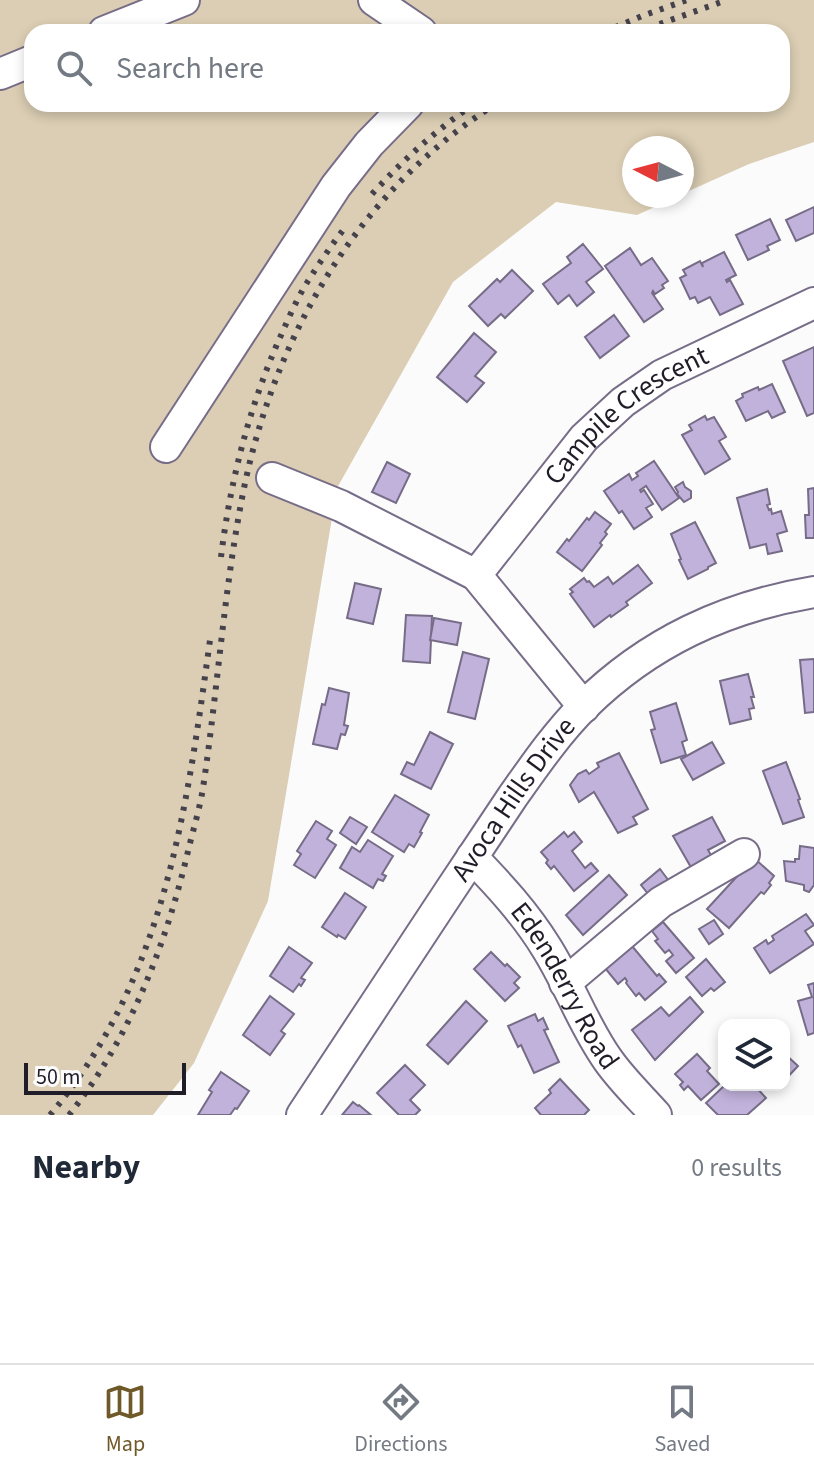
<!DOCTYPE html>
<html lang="en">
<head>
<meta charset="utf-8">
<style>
	:root { --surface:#fff; --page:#f6f6f7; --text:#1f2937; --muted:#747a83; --line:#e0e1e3; --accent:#6f5929 }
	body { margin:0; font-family:"Source Sans 3",sans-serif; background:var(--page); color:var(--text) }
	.controls { position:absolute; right:24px; bottom:24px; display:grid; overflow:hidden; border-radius:16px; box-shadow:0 4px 12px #0003 }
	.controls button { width:72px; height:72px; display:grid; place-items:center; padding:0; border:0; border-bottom:2px solid var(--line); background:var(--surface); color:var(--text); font:40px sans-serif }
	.compass { position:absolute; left:622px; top:136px; width:72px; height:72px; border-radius:50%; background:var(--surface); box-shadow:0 4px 12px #0003; rotate:276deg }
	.scale { position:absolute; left:24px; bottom:20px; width:162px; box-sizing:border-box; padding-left:8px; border:4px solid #211d28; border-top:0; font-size:22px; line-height:28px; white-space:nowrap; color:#211d28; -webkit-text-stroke:6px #fbfbfb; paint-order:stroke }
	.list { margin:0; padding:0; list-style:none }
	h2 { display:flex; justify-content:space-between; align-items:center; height:104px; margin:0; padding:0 32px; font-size:34px }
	h2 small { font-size:26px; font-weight:400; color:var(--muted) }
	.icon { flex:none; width:44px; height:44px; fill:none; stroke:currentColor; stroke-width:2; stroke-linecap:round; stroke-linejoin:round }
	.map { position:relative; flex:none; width:814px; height:1115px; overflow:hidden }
	.search { position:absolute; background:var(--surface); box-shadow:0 4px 12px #0003; left:24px; right:24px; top:24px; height:88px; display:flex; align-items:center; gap:20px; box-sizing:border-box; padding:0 28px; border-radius:24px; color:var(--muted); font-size:30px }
	.sheet { height:248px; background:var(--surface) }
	nav { display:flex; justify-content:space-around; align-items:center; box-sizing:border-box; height:112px; border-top:2px solid var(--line); background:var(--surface); font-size:22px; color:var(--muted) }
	nav a { display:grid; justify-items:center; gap:4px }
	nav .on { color:var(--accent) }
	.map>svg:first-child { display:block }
</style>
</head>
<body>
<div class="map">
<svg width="814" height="1115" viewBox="0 0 814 1115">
	<rect width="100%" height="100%" fill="#fbfbfb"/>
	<!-- green -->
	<path fill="#dbceb4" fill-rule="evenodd" d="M0,0H814V142L749,164L682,194V148H634V196H679L637,215L556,202L453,282L337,488L268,901L194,1063L153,1115H0ZM32,32H782V104H32Z"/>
	<!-- building -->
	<g fill="#c1b2db" stroke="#766c87" stroke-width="2">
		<path d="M814,207V233L796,241L786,220Z"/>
		<path d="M770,219L780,240L767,246L769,250L748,260L736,235Z"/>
		<path d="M583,244L603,269L586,282L594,292L577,306L569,295L558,304L543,284L571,263L567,257Z"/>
		<path d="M630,248L641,265L652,258L668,281L662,285L664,288L655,294L653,291L652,293L663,309L644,322L605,266Z"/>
		<path d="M724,252L736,275L726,280L727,282L730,280L743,304L720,315L710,297L698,303L695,297L690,299L680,278L686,275L683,270L700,261L703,267L702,263Z"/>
		<path d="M512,270L533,291L505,318L501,314L488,326L469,306L497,279L500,282Z"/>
		<path d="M614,315L629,336L600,358L585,337Z"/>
		<path d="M474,333L496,352L475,376L484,383L467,402L437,377Z"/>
		<path d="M814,347V413L807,416L783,361Z"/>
		<path d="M772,384L785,412L772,418L768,411L746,421L736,401L743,397L742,394L758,387L759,390Z"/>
		<path d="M705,416L707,420L714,417L726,437L719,441L730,459L705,474L682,435L692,430L689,425Z"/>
		<path d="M654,461L679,498L662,510L646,486L640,490L641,492L644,490L653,504L646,508L652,517L634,529L622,511L619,513L604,491L629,474L632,480L638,476L636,473Z"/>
		<path d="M387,462L410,474L396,503L372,492Z"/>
		<path d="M683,482L685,487L691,491V498L684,502L677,494L678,492L675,487Z"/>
		<path d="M814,488V538H806L805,515H809L808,489Z"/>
		<path d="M767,489L770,504L767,505L769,510L771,509L772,514L781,511L787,531L777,534L782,551L768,554L766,544L750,548L737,498Z"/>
		<path d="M595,512L611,524L605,532L607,534L600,543L602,545L582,571L557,552L567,539L569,541L587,518L589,520Z"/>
		<path d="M695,522L716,563L708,567V569L688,579L679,560L681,559L671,534Z"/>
		<path d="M638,565L652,583L626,602L628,605L611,617L610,615L594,627L570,594L573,592L570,589L584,578L587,582L589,581L594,587L608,577L613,584Z"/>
		<path d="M355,583L381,589L373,624L347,618Z"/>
		<path d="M406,615L432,616L430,663L403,661Z"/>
		<path d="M434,618L461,623L457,645L430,640Z"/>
		<path d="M463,652L489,659L475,719L448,712Z"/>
		<path d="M814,659V712L805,713L800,660Z"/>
		<path d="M748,674L754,697H751L754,708L749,709L751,719L730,724L720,681Z"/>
		<path d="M329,688L349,693L344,725L348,726L345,735L341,734L337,749L313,744L322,704L325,705Z"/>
		<path d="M676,703L687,740L682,742L686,755L661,763L651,730L655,729L650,712Z"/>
		<path d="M430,732L453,744L431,789L401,774L407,762L414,765Z"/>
		<path d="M712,742L724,763L693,780L681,759Z"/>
		<path d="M619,753L648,809L633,817L637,824L618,833L594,792L579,802L570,785L578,774L586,770L589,774L599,767L597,763Z"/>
		<path d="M786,762L800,799L798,800L804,817L783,824L763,771Z"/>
		<path d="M395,795L429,815L420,832L422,833L414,847L409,844L404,852L372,832Z"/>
		<path d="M350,817L367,827L356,844L340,833Z"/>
		<path d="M712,817L725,841L708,850L712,857L692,869L673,836Z"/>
		<path d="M316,821L332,831L327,839L336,845L315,878L294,865L301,854L297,851Z"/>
		<path d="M564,832L568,837L574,832L582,842L572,851L585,868L591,863L598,871L574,891L554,866L551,869L546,863L548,860L541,852Z"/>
		<path d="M368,840L393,856L382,874L386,876L383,881L378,879L373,888L340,868L352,847L360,852Z"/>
		<path d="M800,846L814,848V885L809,892L804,890V885L786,881L784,861L795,862V859H799Z"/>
		<path d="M754,858L774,876L769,883L771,885L764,894L761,892L729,928L707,909Z"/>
		<path d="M660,869L672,885L653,900L641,885Z"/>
		<path d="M609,875L627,895L583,935L566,915Z"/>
		<path d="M345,893L366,907L345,939L338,935L337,937L322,927Z"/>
		<path d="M806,914L814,925L805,931L814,944L770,973L754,948L766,940L768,944L774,940L772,936Z"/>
		<path d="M714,920L723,934L709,944L699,929Z"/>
		<path d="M663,922L694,958L676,973L666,961L673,955L669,950L665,953L655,941L658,939L652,931Z"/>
		<path d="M632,946L657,976L659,974L666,982L645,1000L639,993L636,996L626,983L627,981L625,978L618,984L605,968L622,948L625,952Z"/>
		<path d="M289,947L312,963L301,978L305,980L301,986L299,984L293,992L270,976Z"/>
		<path d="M491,952L505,966L507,964L520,977L514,983L519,988L505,1001L474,969Z"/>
		<path d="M706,959L725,982L714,991L711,988L702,996L686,977Z"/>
		<path d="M814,983V1033L808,1035L798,1001L812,997L808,985Z"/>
		<path d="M270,996L294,1014L281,1031L285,1034L270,1055L243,1035Z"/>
		<path d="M690,997L703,1012L655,1060L632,1030L661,1007L669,1016Z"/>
		<path d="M466,1001L487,1021L448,1064L427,1045Z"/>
		<path d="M535,1014L538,1021L543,1018L548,1029L544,1030L559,1062L534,1073L521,1045L518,1047L508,1026Z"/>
		<path d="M784,1053L798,1066L784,1081Z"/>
		<path d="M697,1054L710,1068L707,1071L719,1084L701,1100L688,1086L684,1090L680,1085L683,1082L675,1074Z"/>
		<path d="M405,1065L425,1085L410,1100L420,1110L415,1115H399L377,1093Z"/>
		<path d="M221,1072L249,1091L237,1109L235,1108L230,1115H198L212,1092L209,1090Z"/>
		<path d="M560,1079L589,1110L584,1115H541L535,1108L551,1093L549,1090Z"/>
		<path d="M725,1085H754L766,1098L747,1115H718L706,1103Z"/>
		<path d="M353,1102L358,1106L359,1105L371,1115H342Z"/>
	</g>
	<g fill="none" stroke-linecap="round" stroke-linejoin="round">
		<defs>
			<g id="minor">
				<path d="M374,0L421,32"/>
				<path d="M104,32L184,0"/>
				<path d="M0,74L32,61"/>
				<path d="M166,447L336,186L369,144L408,104"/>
				<path d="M272,478L341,506L476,575L584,707"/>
				<path id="s1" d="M476,575L584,438L623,402L662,375L814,303"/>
				<path id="s2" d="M472,857C499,885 525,913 546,947C569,983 583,1025 608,1060C622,1080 640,1097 656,1115"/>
				<path d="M565,983L661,902L744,854"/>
				<path id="s3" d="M302,1115C351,1041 400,966 449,892C470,860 492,828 513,796C535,765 557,733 584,706C649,642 725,607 814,592"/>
			</g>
		</defs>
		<!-- minor casing -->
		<use href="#minor" stroke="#776d88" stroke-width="34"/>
		<!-- minor -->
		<use href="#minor" stroke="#fff" stroke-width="30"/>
		<!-- rail -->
		<g stroke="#46424c" stroke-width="6" stroke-dasharray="4 8" stroke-linecap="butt">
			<path d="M604,32L642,16L687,0"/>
			<path d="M637,32L727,0"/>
			<path d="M372,194C404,159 435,131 474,104"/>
			<path d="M221,557C230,483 248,411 278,342C287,322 296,300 308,281C320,262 333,243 347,225"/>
			<path d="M50,1115C167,976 187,806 211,633"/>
			<path d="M69,1115C131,1037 167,942 189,847C194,827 200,807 203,788C218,688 224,587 244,488C276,333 360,189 496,104"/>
		</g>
	</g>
	<g text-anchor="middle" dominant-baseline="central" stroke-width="7" stroke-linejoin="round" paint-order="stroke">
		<!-- street labels -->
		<g font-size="28" fill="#211d28" stroke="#fbfbfb">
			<text stroke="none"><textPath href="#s1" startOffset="222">Campile Crescent</textPath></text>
			<text stroke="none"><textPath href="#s3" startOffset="380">Avoca Hills Drive</textPath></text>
			<text stroke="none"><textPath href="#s2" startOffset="160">Edenderry Road</textPath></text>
		</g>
	</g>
</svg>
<div class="controls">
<button><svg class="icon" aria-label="layers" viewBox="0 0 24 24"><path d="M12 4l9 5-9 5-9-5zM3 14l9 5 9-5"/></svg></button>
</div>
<svg class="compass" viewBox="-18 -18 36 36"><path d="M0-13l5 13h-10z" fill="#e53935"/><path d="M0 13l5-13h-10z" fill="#747a83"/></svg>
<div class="scale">50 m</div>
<div class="search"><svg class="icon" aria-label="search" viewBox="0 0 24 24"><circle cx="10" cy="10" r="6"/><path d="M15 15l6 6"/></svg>Search here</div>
</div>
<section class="sheet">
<h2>Nearby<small>0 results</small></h2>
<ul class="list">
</ul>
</section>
<nav>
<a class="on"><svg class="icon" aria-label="map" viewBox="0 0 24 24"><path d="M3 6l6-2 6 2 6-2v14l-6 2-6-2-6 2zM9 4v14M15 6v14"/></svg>Map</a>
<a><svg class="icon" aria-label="directions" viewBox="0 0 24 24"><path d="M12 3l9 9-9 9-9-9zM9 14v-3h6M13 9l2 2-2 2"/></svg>Directions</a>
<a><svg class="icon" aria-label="saved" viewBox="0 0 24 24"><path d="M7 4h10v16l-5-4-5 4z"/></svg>Saved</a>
</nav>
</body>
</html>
